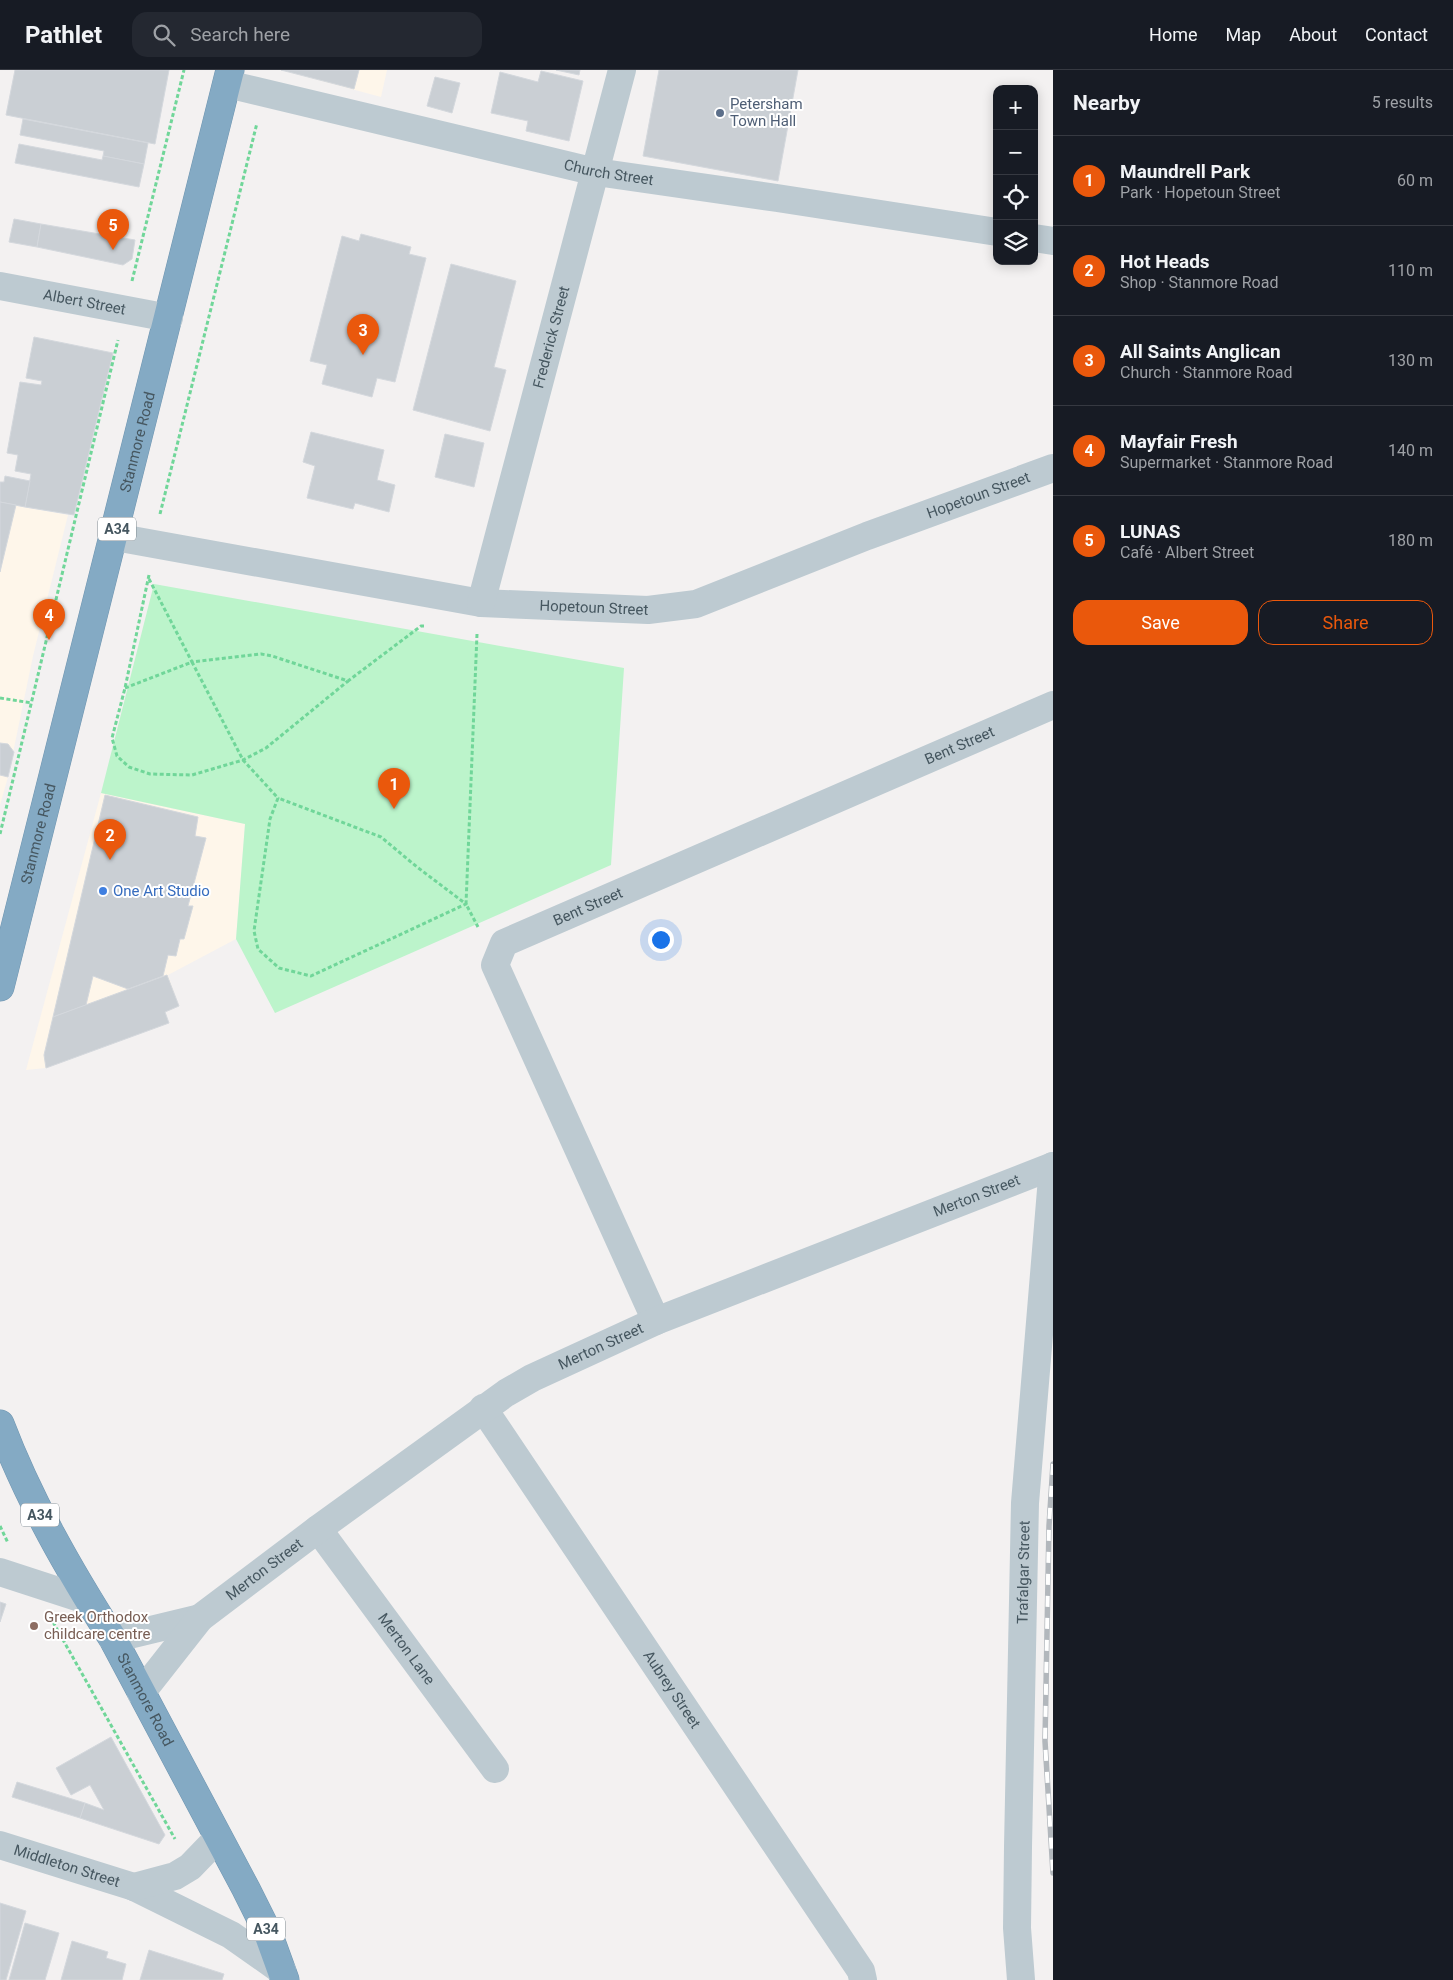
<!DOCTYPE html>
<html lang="en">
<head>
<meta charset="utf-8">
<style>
	:root { --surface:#171b24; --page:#242831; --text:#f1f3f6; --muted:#9ea1a6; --line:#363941; --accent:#ea580c }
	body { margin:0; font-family:Roboto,sans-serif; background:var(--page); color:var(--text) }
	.controls { position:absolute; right:15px; top:15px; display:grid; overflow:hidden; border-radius:10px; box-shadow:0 2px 12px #0003 }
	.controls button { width:45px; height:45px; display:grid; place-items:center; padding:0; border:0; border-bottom:1px solid var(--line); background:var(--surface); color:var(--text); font:25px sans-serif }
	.you { position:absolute; left:660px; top:869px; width:18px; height:18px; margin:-12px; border:4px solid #fff; border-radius:50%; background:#1a73e8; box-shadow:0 0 0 8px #1a73e833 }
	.badge { display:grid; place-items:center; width:32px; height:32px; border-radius:50%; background:var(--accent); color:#fff; font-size:16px; font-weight:700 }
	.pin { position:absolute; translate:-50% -41px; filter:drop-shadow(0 1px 2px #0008) }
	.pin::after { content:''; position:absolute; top:26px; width:18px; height:15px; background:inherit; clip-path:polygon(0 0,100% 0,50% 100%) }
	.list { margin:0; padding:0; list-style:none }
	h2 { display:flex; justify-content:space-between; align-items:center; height:65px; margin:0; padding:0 20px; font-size:21px }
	h2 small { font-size:16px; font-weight:400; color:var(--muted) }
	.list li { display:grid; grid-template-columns:32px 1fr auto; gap:15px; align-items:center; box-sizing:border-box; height:90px; padding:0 20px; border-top:1px solid var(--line) }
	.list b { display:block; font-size:19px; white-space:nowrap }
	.list p { margin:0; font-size:16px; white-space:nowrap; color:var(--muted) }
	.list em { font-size:16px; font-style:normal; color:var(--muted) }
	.actions { display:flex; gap:10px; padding:15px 20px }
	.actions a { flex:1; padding:11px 0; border:1px solid var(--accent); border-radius:15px; text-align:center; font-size:18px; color:var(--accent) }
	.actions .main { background:var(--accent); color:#fff }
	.icon { flex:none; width:28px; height:28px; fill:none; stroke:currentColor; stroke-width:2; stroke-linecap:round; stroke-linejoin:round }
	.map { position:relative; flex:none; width:1053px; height:1910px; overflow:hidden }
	header { display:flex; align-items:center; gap:30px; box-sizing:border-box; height:70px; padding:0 25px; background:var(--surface); border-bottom:1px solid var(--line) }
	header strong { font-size:24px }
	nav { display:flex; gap:28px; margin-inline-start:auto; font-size:18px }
	.search { width:350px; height:45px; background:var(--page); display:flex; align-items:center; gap:12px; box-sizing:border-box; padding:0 18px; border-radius:15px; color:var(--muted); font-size:19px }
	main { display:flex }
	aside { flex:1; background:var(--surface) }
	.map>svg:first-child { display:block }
</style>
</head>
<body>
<header>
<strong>Pathlet</strong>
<div class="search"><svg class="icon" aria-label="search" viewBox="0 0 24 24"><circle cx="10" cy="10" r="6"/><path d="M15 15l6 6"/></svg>Search here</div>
<nav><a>Home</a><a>Map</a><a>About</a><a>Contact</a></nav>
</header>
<main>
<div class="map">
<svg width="1053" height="1910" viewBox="0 0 1053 1910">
	<rect width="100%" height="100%" fill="#f3f1f1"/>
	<!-- commercial -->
	<g fill="#fef6ea">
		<path d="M281,0H387L381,27Z"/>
		<path d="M0,433L68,445L33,586L8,707L0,735Z"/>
		<path d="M101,723L245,754L236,869L168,905L179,936L165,942L169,953L46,998L26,1000Z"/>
	</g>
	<!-- green -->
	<path fill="#bcf4cb" d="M154,514L624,598L611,795L275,943L236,869L245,754L101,723Z"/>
	<!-- building -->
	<g fill="#cacfd4" stroke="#d4d8dd">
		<path d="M15,0H169L155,74L6,45Z"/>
		<path d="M281,0H359L354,19Z"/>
		<path d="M556,0H580L579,5Z"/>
		<path d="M659,0H798L778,111L643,86Z"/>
		<path d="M541,1L583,11L569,71L526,61L528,51L491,43L500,2L538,12Z"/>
		<path d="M435,7L460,13L452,43L427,36Z"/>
		<path d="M23,49L148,73L144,94L103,86L104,81L20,65Z"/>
		<path d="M19,74L102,90L103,86L144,94L139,117L15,93Z"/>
		<path d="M14,149L41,154L37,177L9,172Z"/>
		<path d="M41,154L135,170L132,189L123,195L37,177Z"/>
		<path d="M361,164L411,177L409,184L426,188L395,312L377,308L372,327L322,314L327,295L310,291L342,166L359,171Z"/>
		<path d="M451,194L516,211L494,297L506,300L490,361L413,340Z"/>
		<path d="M34,267L113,283L74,445L25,437L31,404L15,401L18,385L7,383L20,312L41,315L42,311L26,308Z"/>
		<path d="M311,362L384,380L377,410L395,415L389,442L355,433L353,439L307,428L315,396L303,392Z"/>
		<path d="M445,364L484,373L474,417L435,407Z"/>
		<path d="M5,406L30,411L25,437L0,432V412H4Z"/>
		<path d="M0,432L16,435L0,502Z"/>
		<path d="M0,673L8,674L14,682L8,707L0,705Z"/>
		<path d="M105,725L198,747L195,766L206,768L188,836H193L184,869H180L176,886L168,885L163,906L128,919L93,906L86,935L53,947Z"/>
		<path d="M167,905L179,936L165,942L169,953L46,998L44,985L53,947Z"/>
		<path d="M0,1532L6,1534L0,1552Z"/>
		<path d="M111,1667L165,1765L159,1774L80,1748L85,1733L104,1740L90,1715L71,1725L56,1698Z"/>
		<path d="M17,1712L85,1733L80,1748L12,1727Z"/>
		<path d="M0,1833L26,1841L6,1910H0Z"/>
		<path d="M25,1853L59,1863L45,1910H9Z"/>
		<path d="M72,1871L108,1882L106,1888L126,1894L122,1910H61Z"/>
		<path d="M149,1880L224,1904L222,1910H140Z"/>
	</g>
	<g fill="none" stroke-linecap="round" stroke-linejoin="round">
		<defs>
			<g id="highway">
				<path id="s11" d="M0,917C76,611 156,306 230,0"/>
				<path id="s12" d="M0,1354C29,1430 69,1500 113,1569L246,1819L268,1863L285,1910"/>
			</g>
		</defs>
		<!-- highway casing -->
		<use href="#highway" stroke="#6f95b0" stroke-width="29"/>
		<!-- path -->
		<g stroke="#70d699" stroke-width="3" stroke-dasharray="4 2.5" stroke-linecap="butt">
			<path d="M132,211L184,0"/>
			<path d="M160,444L257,53"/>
			<path d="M149,505L125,618L112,668L117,686L129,697L150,704L192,705L243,690L266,678L348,611"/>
			<path d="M149,509L192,592L261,584L272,586L348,611L421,556H424"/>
			<path d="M477,564L466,834L478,857"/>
			<path d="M125,618L192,592L243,690L278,728L270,749L254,861L258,879L279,898L311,906L466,834L417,797L381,767L278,728"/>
			<path d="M0,628L32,633"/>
			<path d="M0,764L118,270"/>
			<path d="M0,1456L8,1473"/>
			<path d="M53,1552L175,1769"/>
		</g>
		<!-- minor -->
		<g stroke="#bdcad1" stroke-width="28">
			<path id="s1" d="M227,14L596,102L777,128L997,162"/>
			<path d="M1034,168L1053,171"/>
			<path id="s2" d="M0,216L169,248"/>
			<path id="s3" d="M115,467L481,533L648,540L696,534L867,466L1053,398"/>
			<path id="s4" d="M481,533L622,0"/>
			<path id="s5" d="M656,1251L495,895L504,873L1053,635"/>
			<path id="s6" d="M483,1338L861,1901L863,1910"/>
			<path id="s7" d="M318,1459L495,1699"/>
			<path d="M0,1502L89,1531"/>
			<path d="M113,1569L200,1548"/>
			<path id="s8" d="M141,1623L200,1548L318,1459L506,1323L532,1308L656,1251L1053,1096"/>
			<path id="s9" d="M0,1775L134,1817L231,1865L282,1901"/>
			<path d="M134,1817L175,1806L190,1797L218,1768"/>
			<path id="s10" d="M1021,1910L1017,1858L1018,1777L1025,1433L1053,1096"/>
		</g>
		<!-- highway -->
		<use href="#highway" stroke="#84aac4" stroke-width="28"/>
		<defs>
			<path id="rail" d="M1053,1394L1049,1456L1045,1671L1053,1803"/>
		</defs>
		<!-- rail casing -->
		<use href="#rail" stroke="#b2b7bc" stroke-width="5.5"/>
		<!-- rail -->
		<use href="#rail" stroke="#fff" stroke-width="4" stroke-dasharray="11" stroke-linecap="butt"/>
	</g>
	<!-- markers -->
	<circle fill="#5c6f8a" stroke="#fff" stroke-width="2" cx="720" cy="43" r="5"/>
	<circle fill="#3f7fe0" stroke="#fff" stroke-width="2" cx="103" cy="821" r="5"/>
	<circle fill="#8d6e63" stroke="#fff" stroke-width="2" cx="34" cy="1556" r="5"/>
	<g text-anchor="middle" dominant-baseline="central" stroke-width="4" stroke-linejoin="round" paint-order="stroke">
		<!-- shield labels -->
		<g fill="#fff" stroke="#7e8990" stroke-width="1">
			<rect x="98" y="447.5" width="38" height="23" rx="4"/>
			<rect x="21" y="1433.5" width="38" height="23" rx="4"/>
			<rect x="247" y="1847.5" width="38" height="23" rx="4"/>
		</g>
		<g font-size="14" font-weight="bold" fill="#465760">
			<text x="117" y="459">A34</text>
			<text x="40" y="1445">A34</text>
			<text x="266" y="1859">A34</text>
		</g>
		<!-- service labels -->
		<g font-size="15" fill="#4e5e75" stroke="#fff" text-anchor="start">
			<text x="730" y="34">Petersham<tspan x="730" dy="17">Town Hall</tspan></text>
		</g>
		<!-- street labels -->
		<g font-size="15" fill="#465760" stroke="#fff">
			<text stroke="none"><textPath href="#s1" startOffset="392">Church Street</textPath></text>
			<text stroke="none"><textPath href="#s2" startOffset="86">Albert Street</textPath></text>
			<text stroke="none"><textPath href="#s4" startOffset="275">Frederick Street</textPath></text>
			<text stroke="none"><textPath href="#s11" startOffset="562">Stanmore Road</textPath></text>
			<text stroke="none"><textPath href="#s3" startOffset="890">Hopetoun Street</textPath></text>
			<text stroke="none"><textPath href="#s3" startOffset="485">Hopetoun Street</textPath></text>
			<text stroke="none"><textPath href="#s5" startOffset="911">Bent Street</textPath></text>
			<text stroke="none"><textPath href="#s11" startOffset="158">Stanmore Road</textPath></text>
			<text stroke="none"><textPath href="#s5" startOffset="506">Bent Street</textPath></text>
			<text stroke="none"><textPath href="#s8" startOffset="986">Merton Street</textPath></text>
			<text stroke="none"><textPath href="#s8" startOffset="581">Merton Street</textPath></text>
			<text stroke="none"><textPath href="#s8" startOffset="176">Merton Street</textPath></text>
			<text stroke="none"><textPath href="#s10" startOffset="408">Trafalgar Street</textPath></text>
			<text stroke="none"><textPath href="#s7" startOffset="149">Merton Lane</textPath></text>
			<text stroke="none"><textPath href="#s6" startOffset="339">Aubrey Street</textPath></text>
			<text stroke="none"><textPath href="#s12" startOffset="312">Stanmore Road</textPath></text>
			<text stroke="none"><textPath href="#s9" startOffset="70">Middleton Street</textPath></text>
		</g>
		<!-- shop labels -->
		<g font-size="15" fill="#366cbe" stroke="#fff" text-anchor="start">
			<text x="113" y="821">One Art Studio</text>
		</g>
		<!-- education labels -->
		<g font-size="15" fill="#785e54" stroke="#fff" text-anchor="start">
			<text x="44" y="1547">Greek Orthodox<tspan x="44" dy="17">childcare centre</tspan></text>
		</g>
	</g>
</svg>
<div class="controls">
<button>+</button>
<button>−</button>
<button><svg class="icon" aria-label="locate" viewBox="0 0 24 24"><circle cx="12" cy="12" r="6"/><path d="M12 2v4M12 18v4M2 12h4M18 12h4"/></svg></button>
<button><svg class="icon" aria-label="layers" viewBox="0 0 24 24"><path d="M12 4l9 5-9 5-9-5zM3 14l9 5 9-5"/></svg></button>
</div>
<div class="you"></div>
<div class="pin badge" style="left:394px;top:739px">1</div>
<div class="pin badge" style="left:110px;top:790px">2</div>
<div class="pin badge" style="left:363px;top:285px">3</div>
<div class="pin badge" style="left:49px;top:570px">4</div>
<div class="pin badge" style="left:113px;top:180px">5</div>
</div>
<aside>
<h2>Nearby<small>5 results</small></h2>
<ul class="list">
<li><span class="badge">1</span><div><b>Maundrell Park</b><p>Park · Hopetoun Street</p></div><em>60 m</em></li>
<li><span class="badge">2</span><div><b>Hot Heads</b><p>Shop · Stanmore Road</p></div><em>110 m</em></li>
<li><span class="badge">3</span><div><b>All Saints Anglican</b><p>Church · Stanmore Road</p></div><em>130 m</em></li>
<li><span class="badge">4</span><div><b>Mayfair Fresh</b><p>Supermarket · Stanmore Road</p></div><em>140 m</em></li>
<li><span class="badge">5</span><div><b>LUNAS</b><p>Café · Albert Street</p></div><em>180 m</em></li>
</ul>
<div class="actions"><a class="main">Save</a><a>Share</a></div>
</aside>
</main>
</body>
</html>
